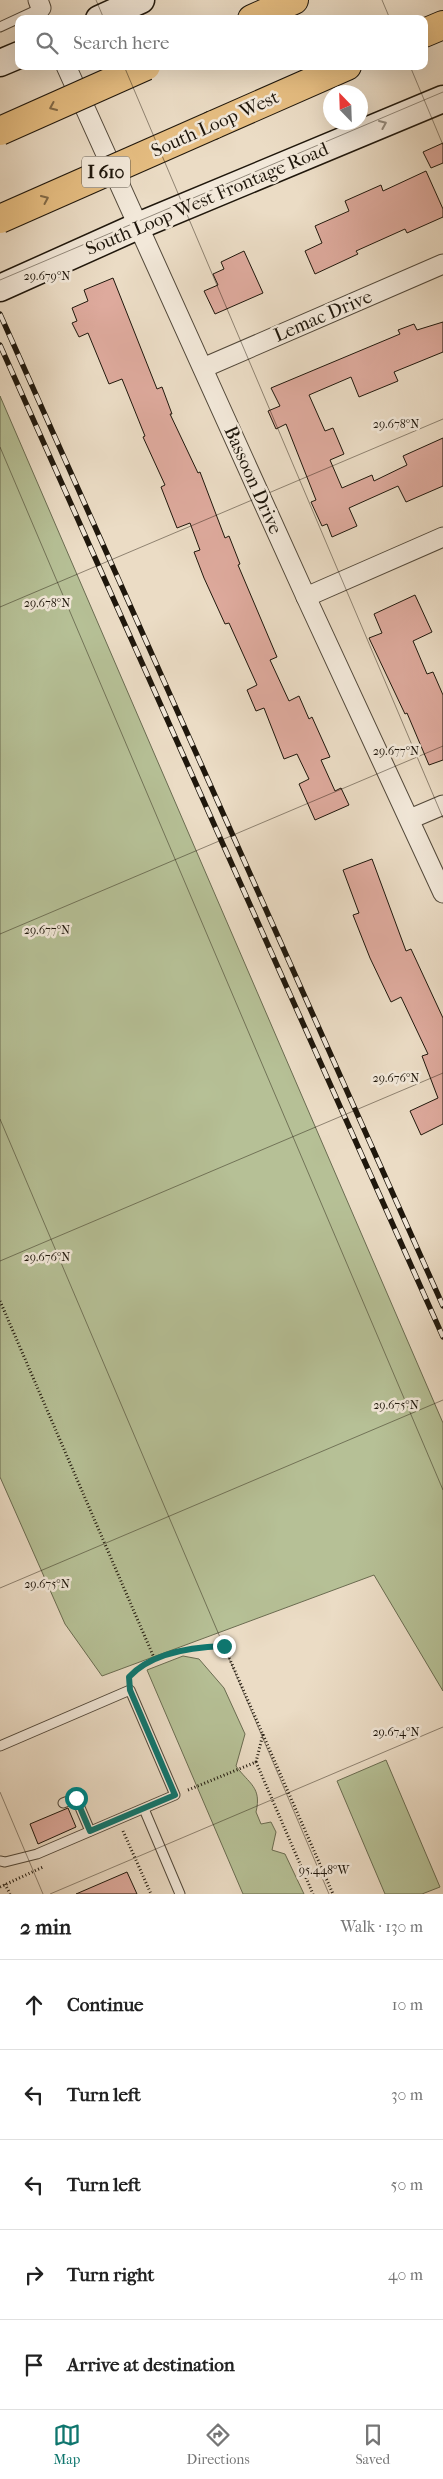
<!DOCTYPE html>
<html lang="en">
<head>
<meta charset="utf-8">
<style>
	:root { --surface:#fff; --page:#f2f2f2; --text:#222; --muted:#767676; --line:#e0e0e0; --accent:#0f766e }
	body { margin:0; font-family:"IM FELL French Canon",serif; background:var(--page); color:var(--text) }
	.compass { position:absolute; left:323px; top:85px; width:45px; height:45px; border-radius:50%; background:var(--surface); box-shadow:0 5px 20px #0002; rotate:337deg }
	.stop { position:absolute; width:15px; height:15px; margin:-11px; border:4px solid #0f766e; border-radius:50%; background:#fff }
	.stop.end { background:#0f766e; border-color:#fff; box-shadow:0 1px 5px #0008 }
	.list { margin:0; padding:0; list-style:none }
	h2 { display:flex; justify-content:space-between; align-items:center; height:65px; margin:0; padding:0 20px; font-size:21px }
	h2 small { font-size:16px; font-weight:400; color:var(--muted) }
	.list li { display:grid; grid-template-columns:32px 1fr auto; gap:15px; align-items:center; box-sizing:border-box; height:90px; padding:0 20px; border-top:1px solid var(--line) }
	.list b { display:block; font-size:19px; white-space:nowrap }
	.list em { font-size:16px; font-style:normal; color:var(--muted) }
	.icon { flex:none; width:28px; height:28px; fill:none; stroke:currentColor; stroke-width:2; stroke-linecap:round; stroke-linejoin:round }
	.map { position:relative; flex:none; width:443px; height:1894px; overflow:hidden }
	.search { position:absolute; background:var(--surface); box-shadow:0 5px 20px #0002; left:15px; right:15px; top:15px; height:55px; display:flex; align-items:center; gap:12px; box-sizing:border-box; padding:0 18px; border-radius:10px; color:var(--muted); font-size:19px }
	.sheet { height:515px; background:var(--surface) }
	nav { display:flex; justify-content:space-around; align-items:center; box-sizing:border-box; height:70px; border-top:1px solid var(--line); background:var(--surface); font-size:14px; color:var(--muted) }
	nav a { display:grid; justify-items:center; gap:2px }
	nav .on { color:var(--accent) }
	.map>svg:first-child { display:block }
</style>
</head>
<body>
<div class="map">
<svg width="443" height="1894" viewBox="0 0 443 1894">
	<rect width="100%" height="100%" fill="#ebdcc5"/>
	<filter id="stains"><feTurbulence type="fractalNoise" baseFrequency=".004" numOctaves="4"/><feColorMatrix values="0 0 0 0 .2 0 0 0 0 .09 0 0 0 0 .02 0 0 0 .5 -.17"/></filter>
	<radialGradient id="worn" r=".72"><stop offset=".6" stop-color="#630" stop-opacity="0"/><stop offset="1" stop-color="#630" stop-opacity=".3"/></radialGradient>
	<!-- green -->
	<g fill="#b6c096" stroke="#6a6c51">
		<path d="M0,396L443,1423V1691L374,1575L102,1676L65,1624L0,1477Z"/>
		<path d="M183,1656L199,1659L224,1688L245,1734L236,1766C249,1784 262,1787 256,1812L261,1824L271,1822L276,1832L272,1850L285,1854L304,1894H243L147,1670Z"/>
		<path d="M386,1760L440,1887L422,1894H385L337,1781Z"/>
	</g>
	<!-- building -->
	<g fill="#deaa9d" stroke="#1f170c">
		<path d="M443,143V163L431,168L423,152Z"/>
		<path d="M426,171L443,209V217L407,233L405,229L356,251L358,254L315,274L305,251L322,243L315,226L349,211L345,201L381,185L383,191Z"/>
		<path d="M244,251L263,293L215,314L204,291L218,285L213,274L224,269L221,262Z"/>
		<path d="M113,278L157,389L162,387L172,414H170L198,473L200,472L225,538L229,536L240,564L238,565L277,657L270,660L289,701L299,696L309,719L312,717L330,757L321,760L335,791L341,788L349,805L315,820L299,784L309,779L297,754L284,759L264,708L256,711L247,690L257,685L229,623L225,624L204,578L194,552L200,550L190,523L177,528L161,487L165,485L143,437L145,436L122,379L109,384L88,333L79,337L72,323L77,321L72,308L88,301L84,290Z"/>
		<path d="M443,322V352L394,372L398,381L359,397L351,377L309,395L325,431L333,428L344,454L330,460L342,488L372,475L374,481L407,465L403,456L443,438V486L406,502L398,486L349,508L357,526L332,537L327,524L322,526L311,502L316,500L286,424L276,429L268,411L280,406L271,388L400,334L398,330L414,324L417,330Z"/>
		<path d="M415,595L432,632L413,641L427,674L433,672L443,695V760L429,765L407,713L405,714L369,638L382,633L374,614Z"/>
		<path d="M372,859L406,951L411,949L443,1018V1124L421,1135L410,1111L438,1098L422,1056L428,1054L401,997L391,1002L370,958L353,915L359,913L343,870Z"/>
		<path d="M68,1808L76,1827L38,1844L30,1824Z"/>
		<path d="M127,1872L137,1894H76Z"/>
	</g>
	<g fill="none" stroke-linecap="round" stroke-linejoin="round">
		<defs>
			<g id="service">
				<path d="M0,27L41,8"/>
				<path d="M0,1746L130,1690L175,1795L37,1854L5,1862L0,1861"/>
				<path d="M63,1803L76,1798L90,1831"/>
				<path d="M144,1809L180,1894"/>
			</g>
			<g id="minor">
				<path d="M38,0L41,8"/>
				<path d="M66,66L306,597L443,893"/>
				<path d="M203,368L443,264"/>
				<path d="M306,597L443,537"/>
				<path d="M410,819L443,805"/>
			</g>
			<g id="secondary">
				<path d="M99,19L141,0"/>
				<path d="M0,63L19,55"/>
				<path d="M0,288L138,226L443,99"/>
			</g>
			<g id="motorway">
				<path d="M252,19L294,0"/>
				<path d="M424,33L443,25"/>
				<path d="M213,125L347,66"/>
			</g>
		</defs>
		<!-- service casing -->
		<use href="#service" stroke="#52483a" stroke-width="11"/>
		<!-- minor casing -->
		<use href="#minor" stroke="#52483a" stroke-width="21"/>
		<!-- secondary casing -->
		<use href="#secondary" stroke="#1f170c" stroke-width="29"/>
		<!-- motorway casing -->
		<use href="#motorway" stroke="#1f170c" stroke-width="30"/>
		<!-- path -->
		<g stroke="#1f170c" stroke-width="3" stroke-dasharray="1 2.5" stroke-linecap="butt">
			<path d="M0,1301L155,1660"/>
			<path d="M129,1677C151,1653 193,1647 224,1646L333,1894"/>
			<path d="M256,1762L263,1734"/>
			<path d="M188,1790L256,1762L313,1894"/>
			<path d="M123,1831L151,1894"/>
			<path d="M5,1884L10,1894"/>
			<path d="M0,1887L43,1867"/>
		</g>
		<!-- service -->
		<use href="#service" stroke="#f2e8d9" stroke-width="9"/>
		<!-- minor -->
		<use href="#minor" stroke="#f2e8d9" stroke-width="19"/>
		<!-- secondary -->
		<use href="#secondary" stroke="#f2e8d9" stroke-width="26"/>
		<!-- motorway -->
		<use href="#motorway" stroke="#e6be82" stroke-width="28"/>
		<defs>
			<g id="rail">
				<path d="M0,314L443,1306"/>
				<path d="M0,345L443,1337"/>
			</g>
		</defs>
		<!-- rail casing -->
		<use href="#rail" stroke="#1f170c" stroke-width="5.5"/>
		<!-- rail -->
		<use href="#rail" stroke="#f2e8d9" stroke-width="4" stroke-dasharray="11" stroke-linecap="butt"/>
		<defs>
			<g id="motorway-bridge">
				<path d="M0,131L146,66"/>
				<path d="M0,219L213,125"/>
			</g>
		</defs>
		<!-- motorway-bridge casing -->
		<use href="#motorway-bridge" stroke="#1f170c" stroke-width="30" stroke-linecap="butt"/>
		<!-- motorway-bridge -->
		<use href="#motorway-bridge" stroke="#e6be82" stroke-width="28"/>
	</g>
	<!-- one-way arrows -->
	<defs><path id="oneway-chevron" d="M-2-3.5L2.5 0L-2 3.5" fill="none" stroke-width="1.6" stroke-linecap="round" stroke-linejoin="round" transform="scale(1.25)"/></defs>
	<g stroke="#826a47">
		<use href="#oneway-chevron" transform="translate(53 107) rotate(156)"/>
		<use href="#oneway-chevron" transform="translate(45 199) rotate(-24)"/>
	</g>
	<use stroke="#938a7d" href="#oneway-chevron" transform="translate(383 124) rotate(-23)"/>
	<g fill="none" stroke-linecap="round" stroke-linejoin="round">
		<!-- route -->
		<path stroke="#0f766e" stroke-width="6" d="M76,1798L90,1831L175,1795L130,1690L129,1677C151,1653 193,1647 224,1646"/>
	</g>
	<!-- ticks -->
	<path fill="none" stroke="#1f170c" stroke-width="1" stroke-opacity="0.45" d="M96,0L104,19M382,0L390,19M124,66L443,818M410,66L443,145M0,280L443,92M0,447L443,1490M0,607L443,419M0,934L443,746M0,1119L329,1894M0,1261L443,1073M0,1588L443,1400M0,1792L43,1894M50,1894L443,1727"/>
	<g text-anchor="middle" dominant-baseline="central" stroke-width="5" stroke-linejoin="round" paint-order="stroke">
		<!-- shield labels -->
		<rect fill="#f2e8d9" stroke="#5e564a" stroke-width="1" x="82" y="156.5" width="48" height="31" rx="4"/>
		<g font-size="18" font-weight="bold" fill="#1f170c">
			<text x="106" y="172">I 610</text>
		</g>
		<!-- street labels -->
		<g font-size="19" fill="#1f170c" stroke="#f2e8d9">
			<text transform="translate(215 124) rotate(-24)">South Loop West</text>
			<text transform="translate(207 199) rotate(-23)">South Loop West Frontage Road</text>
			<text transform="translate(323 316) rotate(-23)">Lemac Drive</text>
			<text transform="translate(253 480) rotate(66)">Bassoon Drive</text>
		</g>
	</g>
	<g font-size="12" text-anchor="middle" fill="#1f170c" stroke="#f2e8d9" stroke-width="5" stroke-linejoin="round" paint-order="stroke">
		<text x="47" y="280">29.679°N</text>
		<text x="396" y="428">29.678°N</text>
		<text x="47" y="607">29.678°N</text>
		<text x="396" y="755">29.677°N</text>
		<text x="47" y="934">29.677°N</text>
		<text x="396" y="1082">29.676°N</text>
		<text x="47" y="1261">29.676°N</text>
		<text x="396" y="1409">29.675°N</text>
		<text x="47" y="1588">29.675°N</text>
		<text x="396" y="1736">29.674°N</text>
		<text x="324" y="1874">95.448°W</text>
	</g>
	<rect width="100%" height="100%" filter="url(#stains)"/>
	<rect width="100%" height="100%" fill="url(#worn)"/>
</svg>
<svg class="compass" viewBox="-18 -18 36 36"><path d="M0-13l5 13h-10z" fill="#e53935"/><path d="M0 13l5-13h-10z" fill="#767676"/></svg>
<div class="stop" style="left:76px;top:1798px"></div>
<div class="stop end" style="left:224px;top:1646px"></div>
<div class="search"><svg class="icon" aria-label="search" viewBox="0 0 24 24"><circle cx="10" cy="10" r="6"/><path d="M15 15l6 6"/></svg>Search here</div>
</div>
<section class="sheet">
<h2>2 min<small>Walk · 130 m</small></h2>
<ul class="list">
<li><svg class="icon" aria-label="ahead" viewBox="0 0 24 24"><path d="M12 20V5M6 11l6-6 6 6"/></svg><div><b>Continue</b></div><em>10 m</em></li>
<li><svg class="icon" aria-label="left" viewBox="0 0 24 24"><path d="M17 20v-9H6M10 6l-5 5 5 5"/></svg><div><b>Turn left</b></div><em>30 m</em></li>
<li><svg class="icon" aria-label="left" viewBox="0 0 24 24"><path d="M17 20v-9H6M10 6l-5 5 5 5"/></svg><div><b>Turn left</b></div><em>50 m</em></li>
<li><svg class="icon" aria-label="right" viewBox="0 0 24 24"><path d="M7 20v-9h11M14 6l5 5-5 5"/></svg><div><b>Turn right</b></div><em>40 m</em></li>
<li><svg class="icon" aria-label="arrive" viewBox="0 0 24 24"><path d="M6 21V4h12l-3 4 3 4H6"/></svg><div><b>Arrive at destination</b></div></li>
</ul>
</section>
<nav>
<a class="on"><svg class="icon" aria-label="map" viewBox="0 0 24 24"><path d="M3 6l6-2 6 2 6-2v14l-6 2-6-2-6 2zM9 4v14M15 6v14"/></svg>Map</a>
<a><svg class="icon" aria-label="directions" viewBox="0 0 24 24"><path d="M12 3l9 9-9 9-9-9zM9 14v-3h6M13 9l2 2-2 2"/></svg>Directions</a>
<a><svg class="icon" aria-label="saved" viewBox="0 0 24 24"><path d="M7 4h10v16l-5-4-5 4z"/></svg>Saved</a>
</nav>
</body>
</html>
